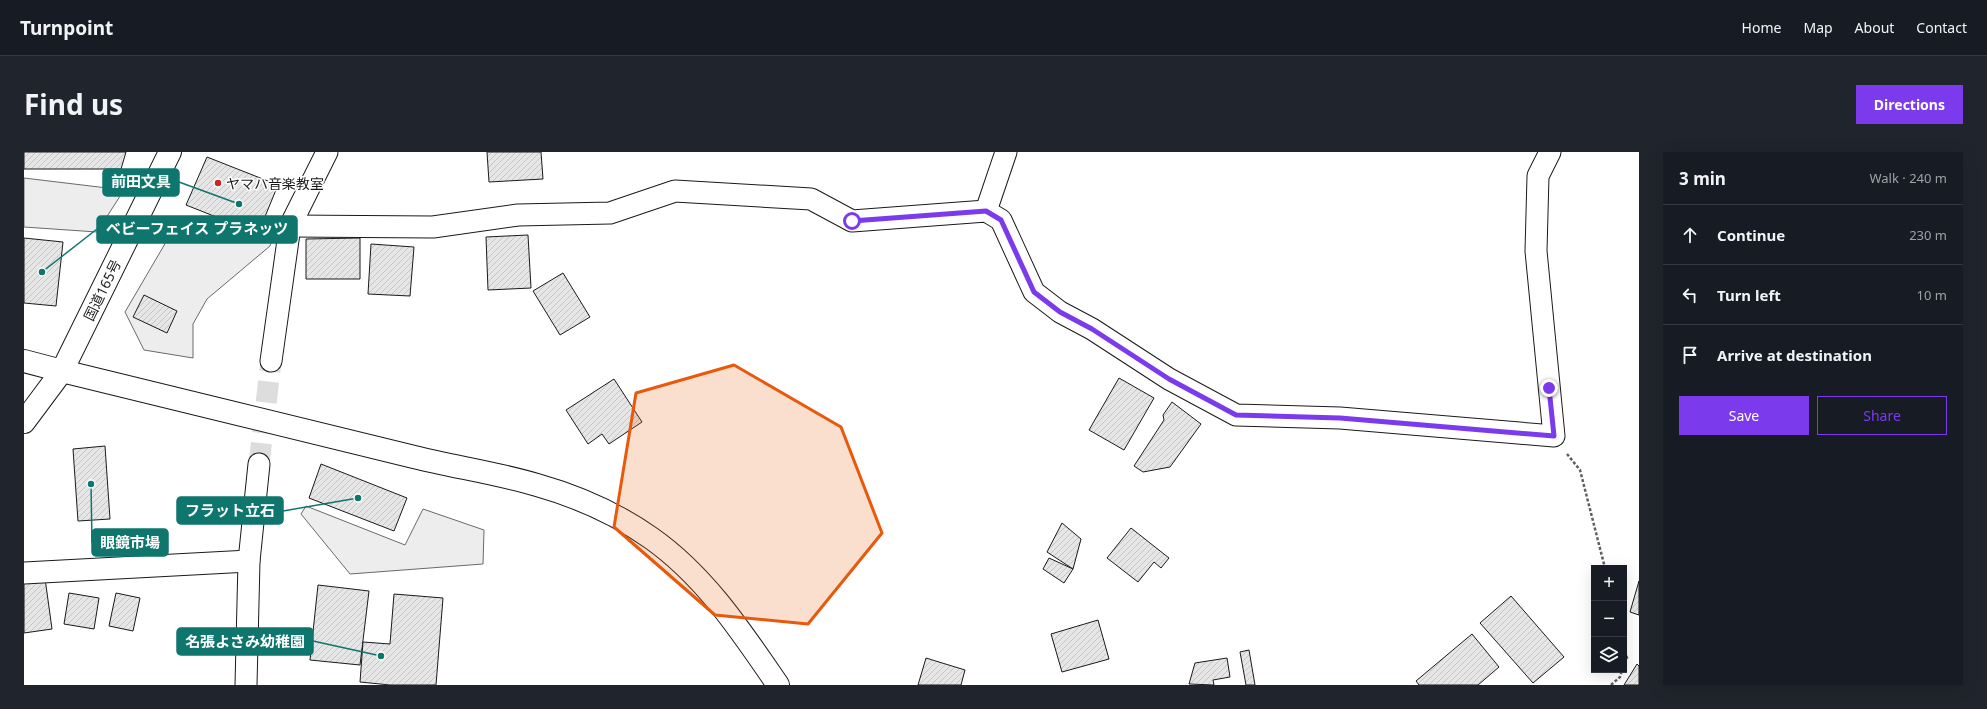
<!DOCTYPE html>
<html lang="en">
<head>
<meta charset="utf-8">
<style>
	:root { --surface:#171b24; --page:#20242c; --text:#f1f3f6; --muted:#9ea1a6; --line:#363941; --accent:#7c3aed }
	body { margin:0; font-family:"Noto Sans","Noto Sans JP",sans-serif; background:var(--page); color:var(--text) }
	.controls { position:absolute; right:12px; bottom:12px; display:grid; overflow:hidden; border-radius:0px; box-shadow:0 4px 16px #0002 }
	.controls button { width:36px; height:36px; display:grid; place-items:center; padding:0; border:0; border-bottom:1px solid var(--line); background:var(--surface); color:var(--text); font:20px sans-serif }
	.stop { position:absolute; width:12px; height:12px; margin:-9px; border:3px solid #7c3aed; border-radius:50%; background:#fff }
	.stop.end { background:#7c3aed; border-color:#fff; box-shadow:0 1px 4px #0008 }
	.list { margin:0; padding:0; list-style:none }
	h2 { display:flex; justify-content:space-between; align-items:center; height:52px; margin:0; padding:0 16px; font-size:17px }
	h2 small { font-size:13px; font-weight:400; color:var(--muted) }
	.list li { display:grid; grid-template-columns:26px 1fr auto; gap:12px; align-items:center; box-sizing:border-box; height:60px; padding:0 16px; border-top:1px solid var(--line) }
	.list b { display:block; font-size:15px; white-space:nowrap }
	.list em { font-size:13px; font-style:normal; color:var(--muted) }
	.actions { display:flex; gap:8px; padding:12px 16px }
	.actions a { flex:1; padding:9px 0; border:1px solid var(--accent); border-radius:0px; text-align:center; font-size:14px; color:var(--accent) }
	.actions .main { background:var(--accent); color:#fff }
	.icon { flex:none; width:22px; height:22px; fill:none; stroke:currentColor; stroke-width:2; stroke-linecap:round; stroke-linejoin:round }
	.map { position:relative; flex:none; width:1615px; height:533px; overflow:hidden; border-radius:0px }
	header { display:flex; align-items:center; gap:24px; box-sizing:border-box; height:56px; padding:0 20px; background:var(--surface); border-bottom:1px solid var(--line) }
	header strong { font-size:19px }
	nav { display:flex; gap:22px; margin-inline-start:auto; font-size:14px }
	.intro { display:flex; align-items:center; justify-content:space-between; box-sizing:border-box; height:96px; padding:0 24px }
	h1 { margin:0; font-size:28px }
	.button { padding:10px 18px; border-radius:0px; background:var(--accent); color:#fff; font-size:14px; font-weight:700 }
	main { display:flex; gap:24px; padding:0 24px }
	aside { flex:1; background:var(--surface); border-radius:0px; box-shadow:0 4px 16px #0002 }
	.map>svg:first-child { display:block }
</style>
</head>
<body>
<header>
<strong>Turnpoint</strong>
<nav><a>Home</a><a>Map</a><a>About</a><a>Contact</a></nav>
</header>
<div class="intro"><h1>Find us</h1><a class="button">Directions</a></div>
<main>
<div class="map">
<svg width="1615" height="533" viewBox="0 0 1615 533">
	<defs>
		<pattern id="building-hatch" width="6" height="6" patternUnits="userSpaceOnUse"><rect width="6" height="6" fill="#e6e6e6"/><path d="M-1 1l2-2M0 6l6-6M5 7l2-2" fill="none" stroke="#c5c5c5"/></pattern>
	</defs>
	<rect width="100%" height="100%" fill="#fff"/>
	<!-- parking -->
	<g fill="#ededed" stroke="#6a6a6a">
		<path d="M0,26L100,38L73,80L0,75Z"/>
		<path d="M250,84L246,94L183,147L169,172V206L120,198L101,160L142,90Z"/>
		<path d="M282,354L381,393L399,357L460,378L459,412L326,422L277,362Z"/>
	</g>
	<!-- building -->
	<g fill="url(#building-hatch)" stroke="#1a1a1a">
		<path d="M0,0H102L97,17H0Z"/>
		<path d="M463,0H517L519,27L465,30Z"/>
		<path d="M183,5L254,33L240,67L210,72L162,53Z"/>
		<path d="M504,83L507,136L464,138L462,85Z"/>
		<path d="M0,86L39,90L32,154L0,151Z"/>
		<path d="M336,86V127H282V87Z"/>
		<path d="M347,92L390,95L386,144L344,142Z"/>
		<path d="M539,121L566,165L536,183L509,139Z"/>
		<path d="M120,143L153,159L143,181L109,165Z"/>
		<path d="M1095,226L1130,246L1100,298L1065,278Z"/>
		<path d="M590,227L618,270L585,292L578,282L564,292L542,258Z"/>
		<path d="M1148,250L1177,272L1146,315L1119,320L1110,314L1140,268L1139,263Z"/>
		<path d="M81,294L86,367L54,369L49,297Z"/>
		<path d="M297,312L383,346L370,379L285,346Z"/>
		<path d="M1038,371L1057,387L1049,417L1023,400Z"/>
		<path d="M1107,376L1145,406L1137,416L1130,410L1114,430L1083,406Z"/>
		<path d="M1025,406L1049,417L1040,431L1019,417Z"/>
		<path d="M20,419L28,477L0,481V421Z"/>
		<path d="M1615,429V463L1606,460Z"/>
		<path d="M294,433L345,439L336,513L286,508Z"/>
		<path d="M45,441L75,446L70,477L40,472Z"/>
		<path d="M92,441L116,446L109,479L85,474Z"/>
		<path d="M370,442L419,446L412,533H366L336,530L339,490L366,492Z"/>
		<path d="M1487,444L1540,505L1509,531L1456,471Z"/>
		<path d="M1074,468L1085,507L1038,520L1027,482Z"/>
		<path d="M1448,482L1475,515L1454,533H1395L1392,529Z"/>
		<path d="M1225,498L1231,533H1222L1216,500Z"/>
		<path d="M902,506L941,518L937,533H894Z"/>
		<path d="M1203,506L1206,525L1189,528L1190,533L1165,532L1171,511Z"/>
		<path d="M1613,512L1615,514V533H1600Z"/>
	</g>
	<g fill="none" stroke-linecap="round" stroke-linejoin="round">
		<!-- minor-tunnel -->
		<path stroke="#ddd" stroke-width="21" stroke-dasharray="21 10" stroke-linecap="butt" d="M235,312L247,209"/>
		<defs>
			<g id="minor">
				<path d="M962,59L982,0"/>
				<path d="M266,74L409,75L494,63L586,61L651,39L787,47L828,69L962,59L977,68L1010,140L1036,160L1068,177L1145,227L1212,263L1316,266L1530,284L1512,99L1514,24L1526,0"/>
				<path d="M247,209L266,74L303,0"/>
				<path d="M0,421L225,409"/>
				<path d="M222,533L225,409L235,312"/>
			</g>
			<path id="tertiary" d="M38,219C155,248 273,276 390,305C430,315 473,321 513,333C552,344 593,362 627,386C681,424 717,479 754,533"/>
			<path id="primary" d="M0,209L38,219"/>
			<path id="trunk" d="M0,270L38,219L146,0"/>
		</defs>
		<!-- minor casing -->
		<use href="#minor" stroke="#1a1a1a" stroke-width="23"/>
		<!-- tertiary casing -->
		<use href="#tertiary" stroke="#1a1a1a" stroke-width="24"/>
		<!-- primary casing -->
		<use href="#primary" stroke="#1a1a1a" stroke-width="24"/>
		<!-- trunk casing -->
		<use href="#trunk" stroke="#1a1a1a" stroke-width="24"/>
		<!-- path -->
		<g stroke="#5f5f5f" stroke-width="2.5" stroke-dasharray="3 2" stroke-linecap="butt">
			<path d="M1543,302L1556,318L1581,416"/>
			<path d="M1600,494L1603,506L1600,514"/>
			<path d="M1587,533L1596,525L1598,518"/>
		</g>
		<!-- minor -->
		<use href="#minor" stroke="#fff" stroke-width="21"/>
		<!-- tertiary -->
		<use href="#tertiary" stroke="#fff" stroke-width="22"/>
		<!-- primary -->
		<use href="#primary" stroke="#fff" stroke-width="22"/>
		<!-- trunk -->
		<use href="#trunk" stroke="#fff" stroke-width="22"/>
	</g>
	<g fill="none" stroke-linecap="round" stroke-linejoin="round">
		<!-- route -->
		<path stroke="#7c3aed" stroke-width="5" d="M828,69L962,59L977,68L1010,140L1036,160L1068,177L1145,227L1212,263L1316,266L1530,284L1525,236"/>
	</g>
	<!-- marked area -->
	<path fill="#e8590c" fill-opacity="0.2" stroke="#e8590c" stroke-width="3" stroke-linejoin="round" d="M710,213L817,275L858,381L784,472L691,463L590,375L612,241Z"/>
	<!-- markers -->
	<circle fill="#c62828" stroke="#fff" stroke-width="1.5" cx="194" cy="31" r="4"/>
	<g text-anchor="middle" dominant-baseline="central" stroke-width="3" stroke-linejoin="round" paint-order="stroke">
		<!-- poi labels -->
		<g font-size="14" fill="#1a1a1a" stroke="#fff" text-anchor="start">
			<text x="202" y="31">ヤマハ音楽教室</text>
		</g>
		<!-- street labels -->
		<g font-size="14" fill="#1a1a1a" stroke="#fff">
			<text transform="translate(78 138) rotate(-64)">国道165号</text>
		</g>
	</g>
	<!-- callouts -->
	<path fill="none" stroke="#0f766e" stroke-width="1.5" d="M215 52L155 30M18 120L73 77M334 346L259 359M67 332L68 391M357 504L289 489"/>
	<g fill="#0f766e" stroke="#fff" stroke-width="1.5">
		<circle cx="215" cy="52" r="4"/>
		<circle cx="18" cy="120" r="4"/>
		<circle cx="334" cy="346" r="4"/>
		<circle cx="67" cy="332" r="4"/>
		<circle cx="357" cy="504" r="4"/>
	</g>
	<g fill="#0f766e" stroke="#0f766e" stroke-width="1.5">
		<rect x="79" y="17" width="76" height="27" rx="4"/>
		<rect x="73" y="64" width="200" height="27" rx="4"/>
		<rect x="153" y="345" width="106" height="27" rx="4"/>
		<rect x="68" y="377" width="76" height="27" rx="4"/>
		<rect x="153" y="476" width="136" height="27" rx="4"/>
	</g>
	<g font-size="15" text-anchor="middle" font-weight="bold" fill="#fff">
		<text x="117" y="35">前田文具</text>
		<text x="173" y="82">ベビーフェイス プラネッツ</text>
		<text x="206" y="364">フラット立石</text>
		<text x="106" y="396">眼鏡市場</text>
		<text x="221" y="495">名張よさみ幼稚園</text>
	</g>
</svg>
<div class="controls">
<button>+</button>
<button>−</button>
<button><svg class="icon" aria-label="layers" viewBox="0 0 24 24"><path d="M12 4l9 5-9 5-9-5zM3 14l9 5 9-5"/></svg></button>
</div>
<div class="stop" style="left:828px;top:69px"></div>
<div class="stop end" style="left:1525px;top:236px"></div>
</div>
<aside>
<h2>3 min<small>Walk · 240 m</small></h2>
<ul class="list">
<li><svg class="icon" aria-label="ahead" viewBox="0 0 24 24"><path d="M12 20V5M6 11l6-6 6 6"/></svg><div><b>Continue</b></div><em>230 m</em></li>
<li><svg class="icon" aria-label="left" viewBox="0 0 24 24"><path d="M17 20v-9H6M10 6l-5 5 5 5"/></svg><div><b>Turn left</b></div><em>10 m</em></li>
<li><svg class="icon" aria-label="arrive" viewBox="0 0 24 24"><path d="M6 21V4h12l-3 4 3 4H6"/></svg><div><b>Arrive at destination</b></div></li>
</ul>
<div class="actions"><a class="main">Save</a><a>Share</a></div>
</aside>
</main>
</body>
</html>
